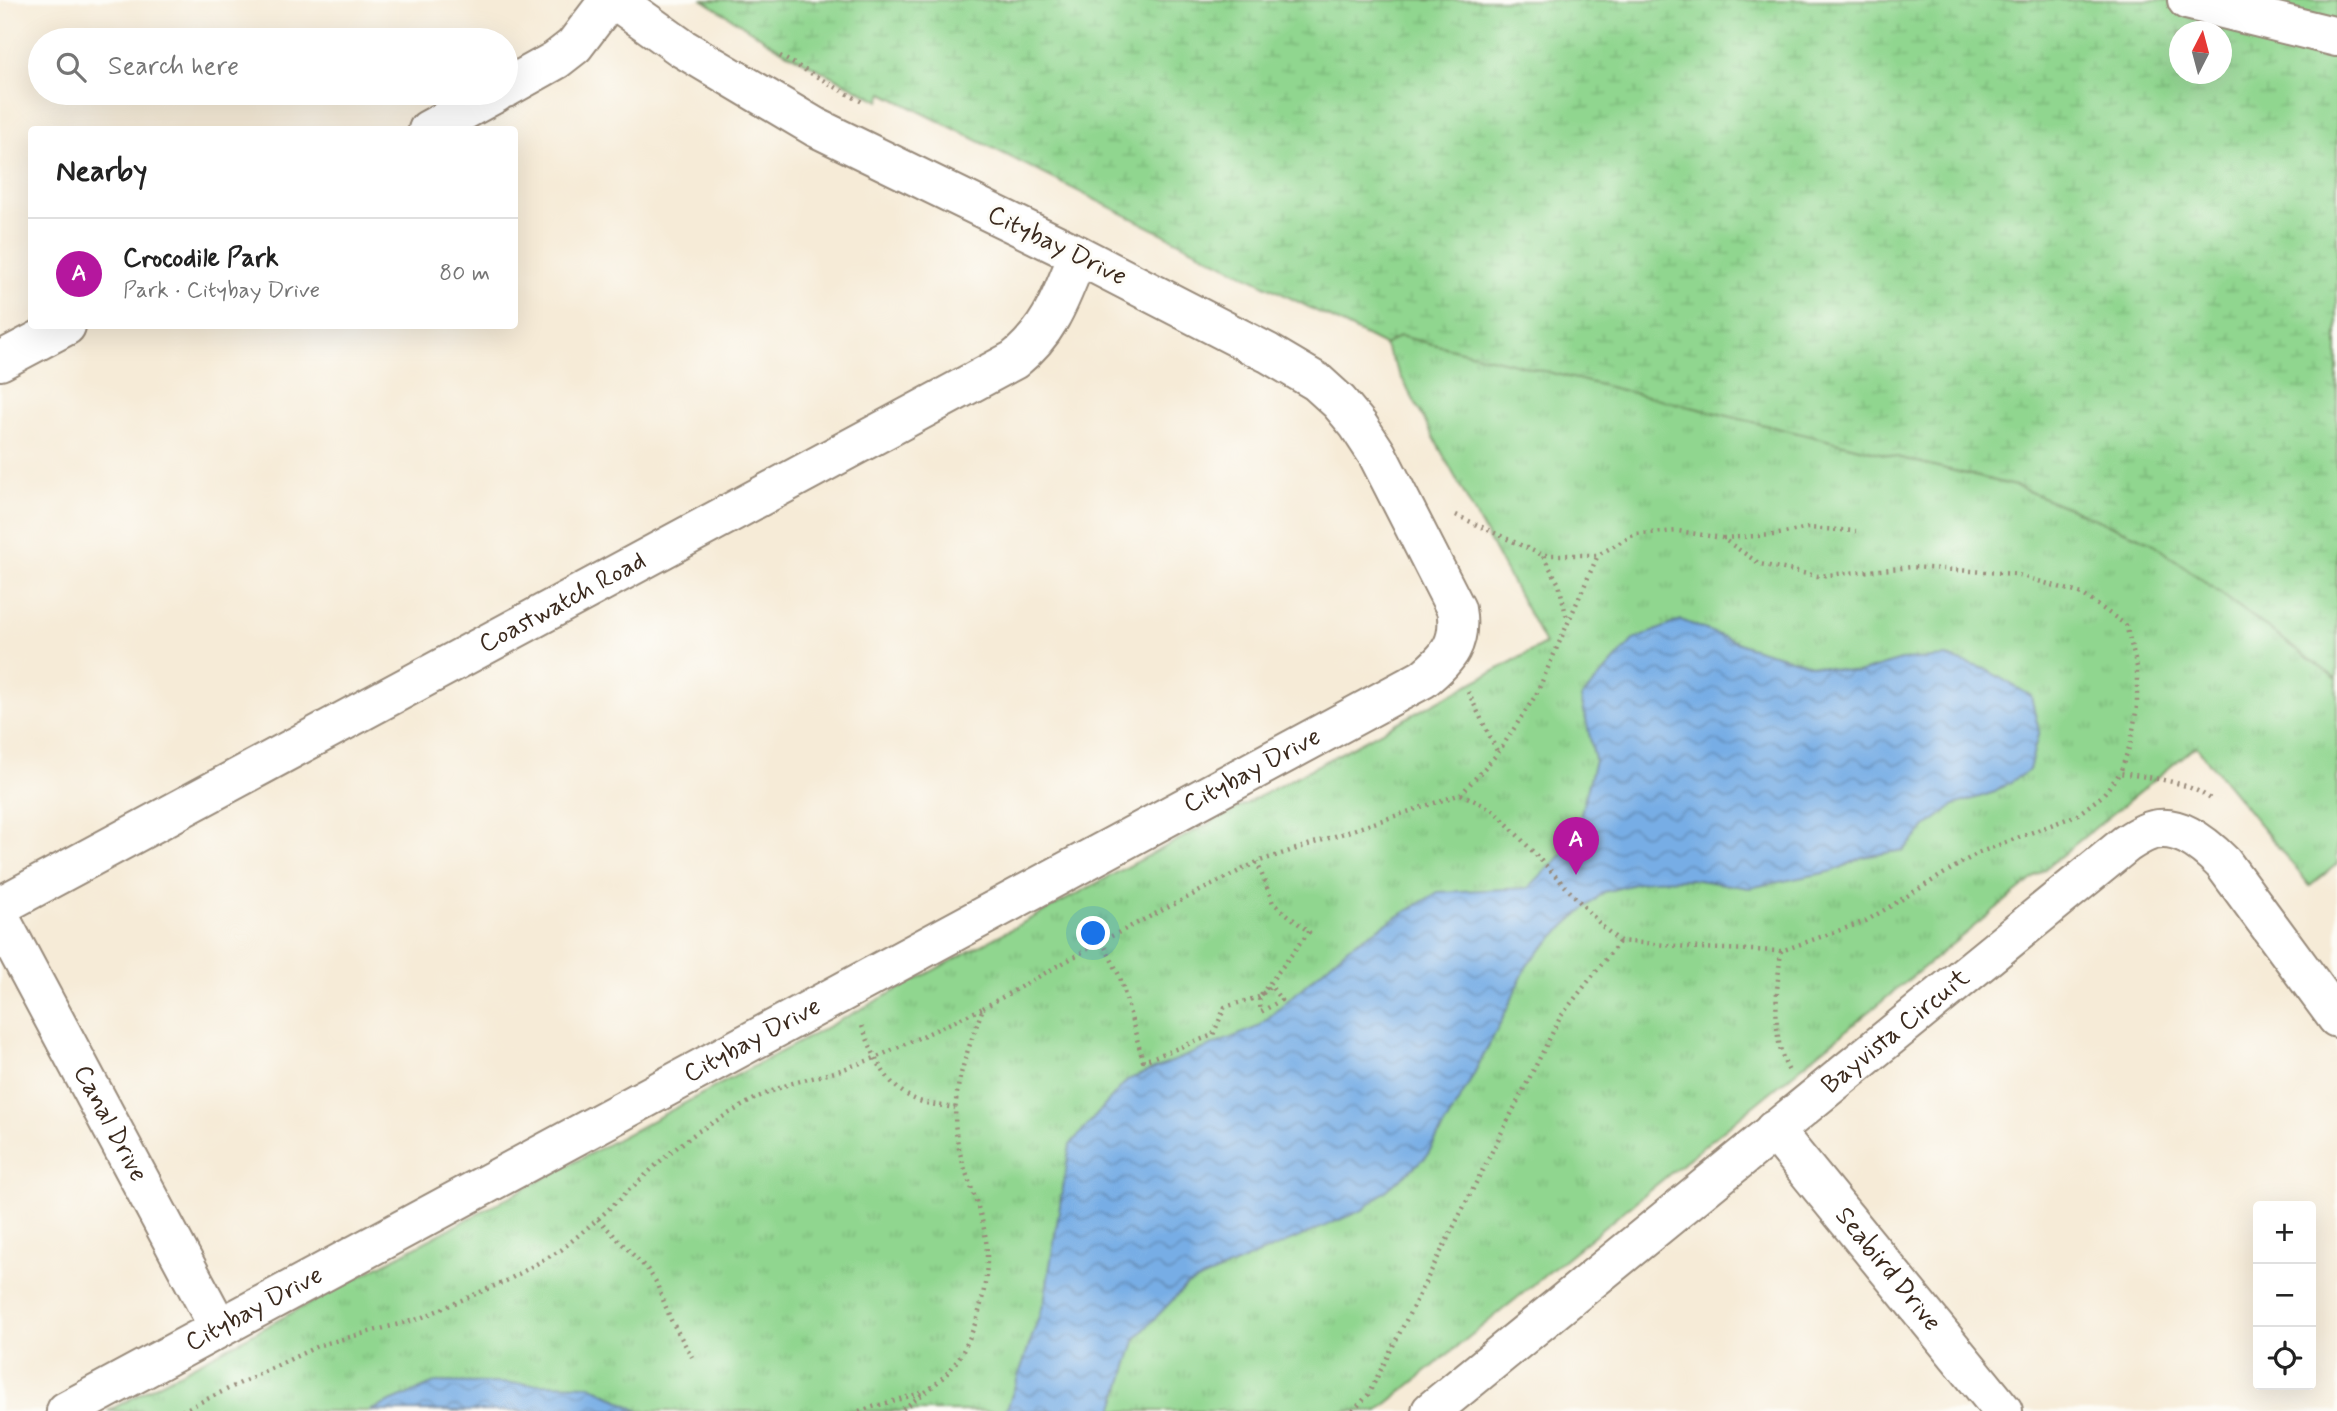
<!DOCTYPE html>
<html lang="en">
<head>
<meta charset="utf-8">
<style>
	:root { --surface:#fff; --page:#f6f6f6; --text:#222; --muted:#767676; --line:#e0e0e0; --accent:#b5179e }
	body { margin:0; font-family:Mynerve,sans-serif; background:var(--page); color:var(--text) }
	.controls { position:absolute; right:21px; bottom:21px; display:grid; overflow:hidden; border-radius:7px; box-shadow:0 7px 28px #0002 }
	.controls button { width:63px; height:63px; display:grid; place-items:center; padding:0; border:0; border-bottom:2px solid var(--line); background:var(--surface); color:var(--text); font:35px sans-serif }
	.compass { position:absolute; left:2169px; top:21px; width:63px; height:63px; border-radius:50%; background:var(--surface); box-shadow:0 7px 28px #0002; rotate:6deg }
	.you { position:absolute; left:1094px; top:934px; width:24px; height:24px; margin:-18px; border:5px solid #fff; border-radius:50%; background:#1a73e8; box-shadow:0 0 0 10px #1a73e833 }
	.badge { display:grid; place-items:center; width:46px; height:46px; border-radius:50%; background:var(--accent); color:#fff; font-size:23px; font-weight:700 }
	.pin { position:absolute; translate:-50% -58px; filter:drop-shadow(0 2px 4px #0008) }
	.pin::after { content:''; position:absolute; top:37px; width:24px; height:21px; background:inherit; clip-path:polygon(0 0,100% 0,50% 100%) }
	.list { margin:0; padding:0; list-style:none }
	h2 { display:flex; justify-content:space-between; align-items:center; height:91px; margin:0; padding:0 28px; font-size:30px }
	h2 small { font-size:23px; font-weight:400; color:var(--muted) }
	.list li { display:grid; grid-template-columns:46px 1fr auto; gap:21px; align-items:center; box-sizing:border-box; height:112px; padding:0 28px; border-top:2px solid var(--line) }
	.list b { display:block; font-size:26px; white-space:nowrap }
	.list p { margin:0; font-size:23px; white-space:nowrap; color:var(--muted) }
	.list em { font-size:23px; font-style:normal; color:var(--muted) }
	.icon { flex:none; width:38px; height:38px; fill:none; stroke:currentColor; stroke-width:2; stroke-linecap:round; stroke-linejoin:round }
	.map { position:relative; flex:none; width:2337px; height:1411px; overflow:hidden }
	.search { position:absolute; background:var(--surface); box-shadow:0 7px 28px #0002; left:28px; top:28px; width:490px; height:77px; display:flex; align-items:center; gap:18px; box-sizing:border-box; padding:0 24px; border-radius:38px; color:var(--muted); font-size:26px }
	.panel { position:absolute; background:var(--surface); box-shadow:0 7px 28px #0002; left:28px; top:126px; width:490px; height:203px; border-radius:7px }
	.map>svg:first-child { display:block }
</style>
</head>
<body>
<div class="map">
<svg width="2337" height="1411" viewBox="0 0 2337 1411">
	<defs>
		<pattern id="grass-tufts" width="24" height="20" patternUnits="userSpaceOnUse" patternTransform="scale(1.75)"><rect width="24" height="20" fill="#90d68f"/><path d="M3 7l-1-3M5 7V3M7 7l1-3M15 17l-1-3M17 17v-4M19 17l1-3" fill="none" stroke="#7db87b"/></pattern>
		<pattern id="wetland-marsh" width="20" height="14" patternUnits="userSpaceOnUse" patternTransform="scale(1.75)"><rect width="20" height="14" fill="#90d68f"/><path d="M1 5h8M5 5V1M11 12h8M15 12V8" fill="none" stroke="#7db87b"/></pattern>
		<pattern id="water-waves" width="16" height="10" patternUnits="userSpaceOnUse" patternTransform="scale(1.75)"><rect width="16" height="10" fill="#77ade5"/><path d="M0 5q4-4 8 0t8 0" fill="none" stroke="#638db9"/></pattern>
	</defs>
	<rect width="100%" height="100%" fill="#fdfcf7"/>
	<filter id="ink" filterUnits="userSpaceOnUse"><feTurbulence type="fractalNoise" baseFrequency=".0143" numOctaves="2"/><feDisplacementMap in="SourceGraphic" scale="14" xChannelSelector="R" yChannelSelector="G"/><feConvolveMatrix kernelMatrix="1 2 1 2 8 2 1 2 1" color-interpolation-filters="sRGB"/></filter>
	<filter id="wash" filterUnits="userSpaceOnUse"><feTurbulence type="fractalNoise" baseFrequency=".00686" numOctaves="4" result="noise"/><feDisplacementMap in="SourceGraphic" scale="28" xChannelSelector="R" yChannelSelector="G"/><feGaussianBlur stdDeviation="1.57" result="paint"/><feColorMatrix in="noise" values="0 0 0 0 0 0 0 0 0 0 0 0 0 0 0 0 0 1.4 0 .05"/><feComposite in="paint" operator="in"/></filter>
	<g filter="url(#wash)">
		<rect width="100%" height="100%" fill="#f6ebd7"/>
		<!-- grass -->
		<path fill="url(#grass-tufts)" stroke="#668056" stroke-width="2" d="M1400,336L2016,486L2151,542L2337,679V864L2310,886L2196,746L1378,1411H108L1545,644L1384,345Z"/>
		<!-- wetland -->
		<path fill="url(#wetland-marsh)" stroke="#668056" stroke-width="2" fill-rule="evenodd" d="M703,0H2337V679L2151,542L2016,486L1400,336L1384,345L883,93L880,101L783,51ZM2180,32H2222V74H2180Z"/>
		<!-- water -->
		<g fill="url(#water-waves)" stroke="#596c82" stroke-width="2">
			<path d="M1681,620L1749,647L1812,665L1857,673L1901,660L1947,657L1985,669L2031,696L2039,731L2029,770L1995,792L1954,805L1926,827L1904,850L1863,857L1834,871L1749,888L1691,879L1650,880L1604,892L1566,925L1528,963L1502,1020L1467,1087L1426,1157L1363,1210L1187,1285L1136,1338L1113,1411H1003L1008,1406L1044,1302L1070,1145L1127,1080L1258,1027L1348,947L1438,892L1528,888L1573,844L1595,760L1581,698L1633,640Z"/>
			<path d="M437,1382L590,1385L639,1411H369Z"/>
		</g>
	</g>
	<g filter="url(#ink)">
		<g fill="none" stroke-linecap="round" stroke-linejoin="round">
			<defs>
				<g id="minor">
					<path d="M2187,0L2337,37"/>
					<path d="M506,88L556,60L574,46L609,0"/>
					<path d="M428,130L496,93"/>
					<path d="M0,361L66,326"/>
					<path id="s1" d="M0,906L1014,360C1051,330 1061,297 1078,255"/>
					<path id="s2" d="M0,918L219,1328"/>
					<path id="s3" d="M1774,1130L2003,1411"/>
					<path id="s4" d="M66,1411L1423,679C1449,658 1462,642 1456,609L1377,454L1358,425L1339,402L1317,382L1268,353L1078,255L815,127L682,48L615,0"/>
					<path id="s5" d="M1431,1411L2126,844C2132,840 2138,836 2145,833C2175,819 2204,844 2223,863L2337,1018"/>
				</g>
			</defs>
			<!-- minor casing -->
			<use href="#minor" stroke="#988a7a" stroke-width="42"/>
			<!-- path -->
			<g stroke="#988a7a" stroke-width="4.5" stroke-dasharray="2 5" stroke-linecap="butt">
				<path d="M780,56L864,103"/>
				<path d="M1456,515L1542,555H1598L1635,534L1678,531L1722,538L1760,564L1817,576L1912,567L2015,574L2082,594L2126,625L2137,667V706L2131,742L2120,773C2151,778 2186,780 2212,800"/>
				<path d="M1723,538L1774,535L1808,528L1856,531"/>
				<path d="M1543,556L1559,584L1567,619"/>
				<path d="M1468,692L1498,753"/>
				<path d="M1461,794L1495,811L1605,929L1620,941L1699,948L1781,951L1866,921L1978,853L2077,815L2102,796L2120,773"/>
				<path d="M1102,941L1120,977L1143,1061L1213,1035L1225,1007L1259,997L1271,986L1281,1000L1261,1012L1259,997L1309,932L1273,903L1257,862"/>
				<path d="M1781,951C1777,987 1770,1038 1789,1071"/>
				<path d="M983,1008L1102,941L1257,862L1461,794L1498,753L1536,695L1598,555"/>
				<path d="M862,1026C875,1058 886,1090 922,1102C933,1105 945,1106 955,1108"/>
				<path d="M598,1219L648,1270L656,1282L671,1320L692,1357"/>
				<path d="M182,1411L320,1345L418,1319L506,1281L561,1250L598,1219L667,1155L697,1132L726,1115L758,1097L789,1084L835,1072L875,1058L983,1008C969,1047 951,1089 956,1132C960,1166 977,1196 984,1229C994,1271 978,1337 950,1370C936,1386 917,1398 900,1411"/>
				<path d="M859,1411L924,1392"/>
				<path d="M1353,1411L1368,1395L1561,1016L1620,941"/>
			</g>
			<!-- minor -->
			<use href="#minor" stroke="#fff" stroke-width="38"/>
		</g>
	</g>
	<g text-anchor="middle" dominant-baseline="central" stroke-width="6" stroke-linejoin="round" paint-order="stroke">
		<!-- street labels -->
		<g font-size="26" fill="#3b2a1e" stroke="#fdfcf7">
			<text transform="translate(1057 246) rotate(26)">Citybay Drive</text>
			<text stroke="none"><textPath href="#s1" startOffset="639">Coastwatch Road</textPath></text>
			<text stroke="none"><textPath href="#s4" startOffset="1348">Citybay Drive</textPath></text>
			<text stroke="none"><textPath href="#s5" startOffset="600">Bayvista Circuit</textPath></text>
			<text stroke="none"><textPath href="#s4" startOffset="780">Citybay Drive</textPath></text>
			<text stroke="none"><textPath href="#s2" startOffset="233">Canal Drive</textPath></text>
			<text stroke="none"><textPath href="#s3" startOffset="180">Seabird Drive</textPath></text>
			<text stroke="none"><textPath href="#s4" startOffset="214">Citybay Drive</textPath></text>
		</g>
	</g>
</svg>
<div class="controls">
<button>+</button>
<button>−</button>
<button><svg class="icon" aria-label="locate" viewBox="0 0 24 24"><circle cx="12" cy="12" r="6"/><path d="M12 2v4M12 18v4M2 12h4M18 12h4"/></svg></button>
</div>
<svg class="compass" viewBox="-18 -18 36 36"><path d="M0-13l5 13h-10z" fill="#e53935"/><path d="M0 13l5-13h-10z" fill="#767676"/></svg>
<div class="you"></div>
<div class="pin badge" style="left:1576px;top:875px">A</div>
<div class="search"><svg class="icon" aria-label="search" viewBox="0 0 24 24"><circle cx="10" cy="10" r="6"/><path d="M15 15l6 6"/></svg>Search here</div>
<section class="panel">
<h2>Nearby<small></small></h2>
<ul class="list">
<li><span class="badge">A</span><div><b>Crocodile Park</b><p>Park · Citybay Drive</p></div><em>80 m</em></li>
</ul>
</section>
</div>
</body>
</html>
